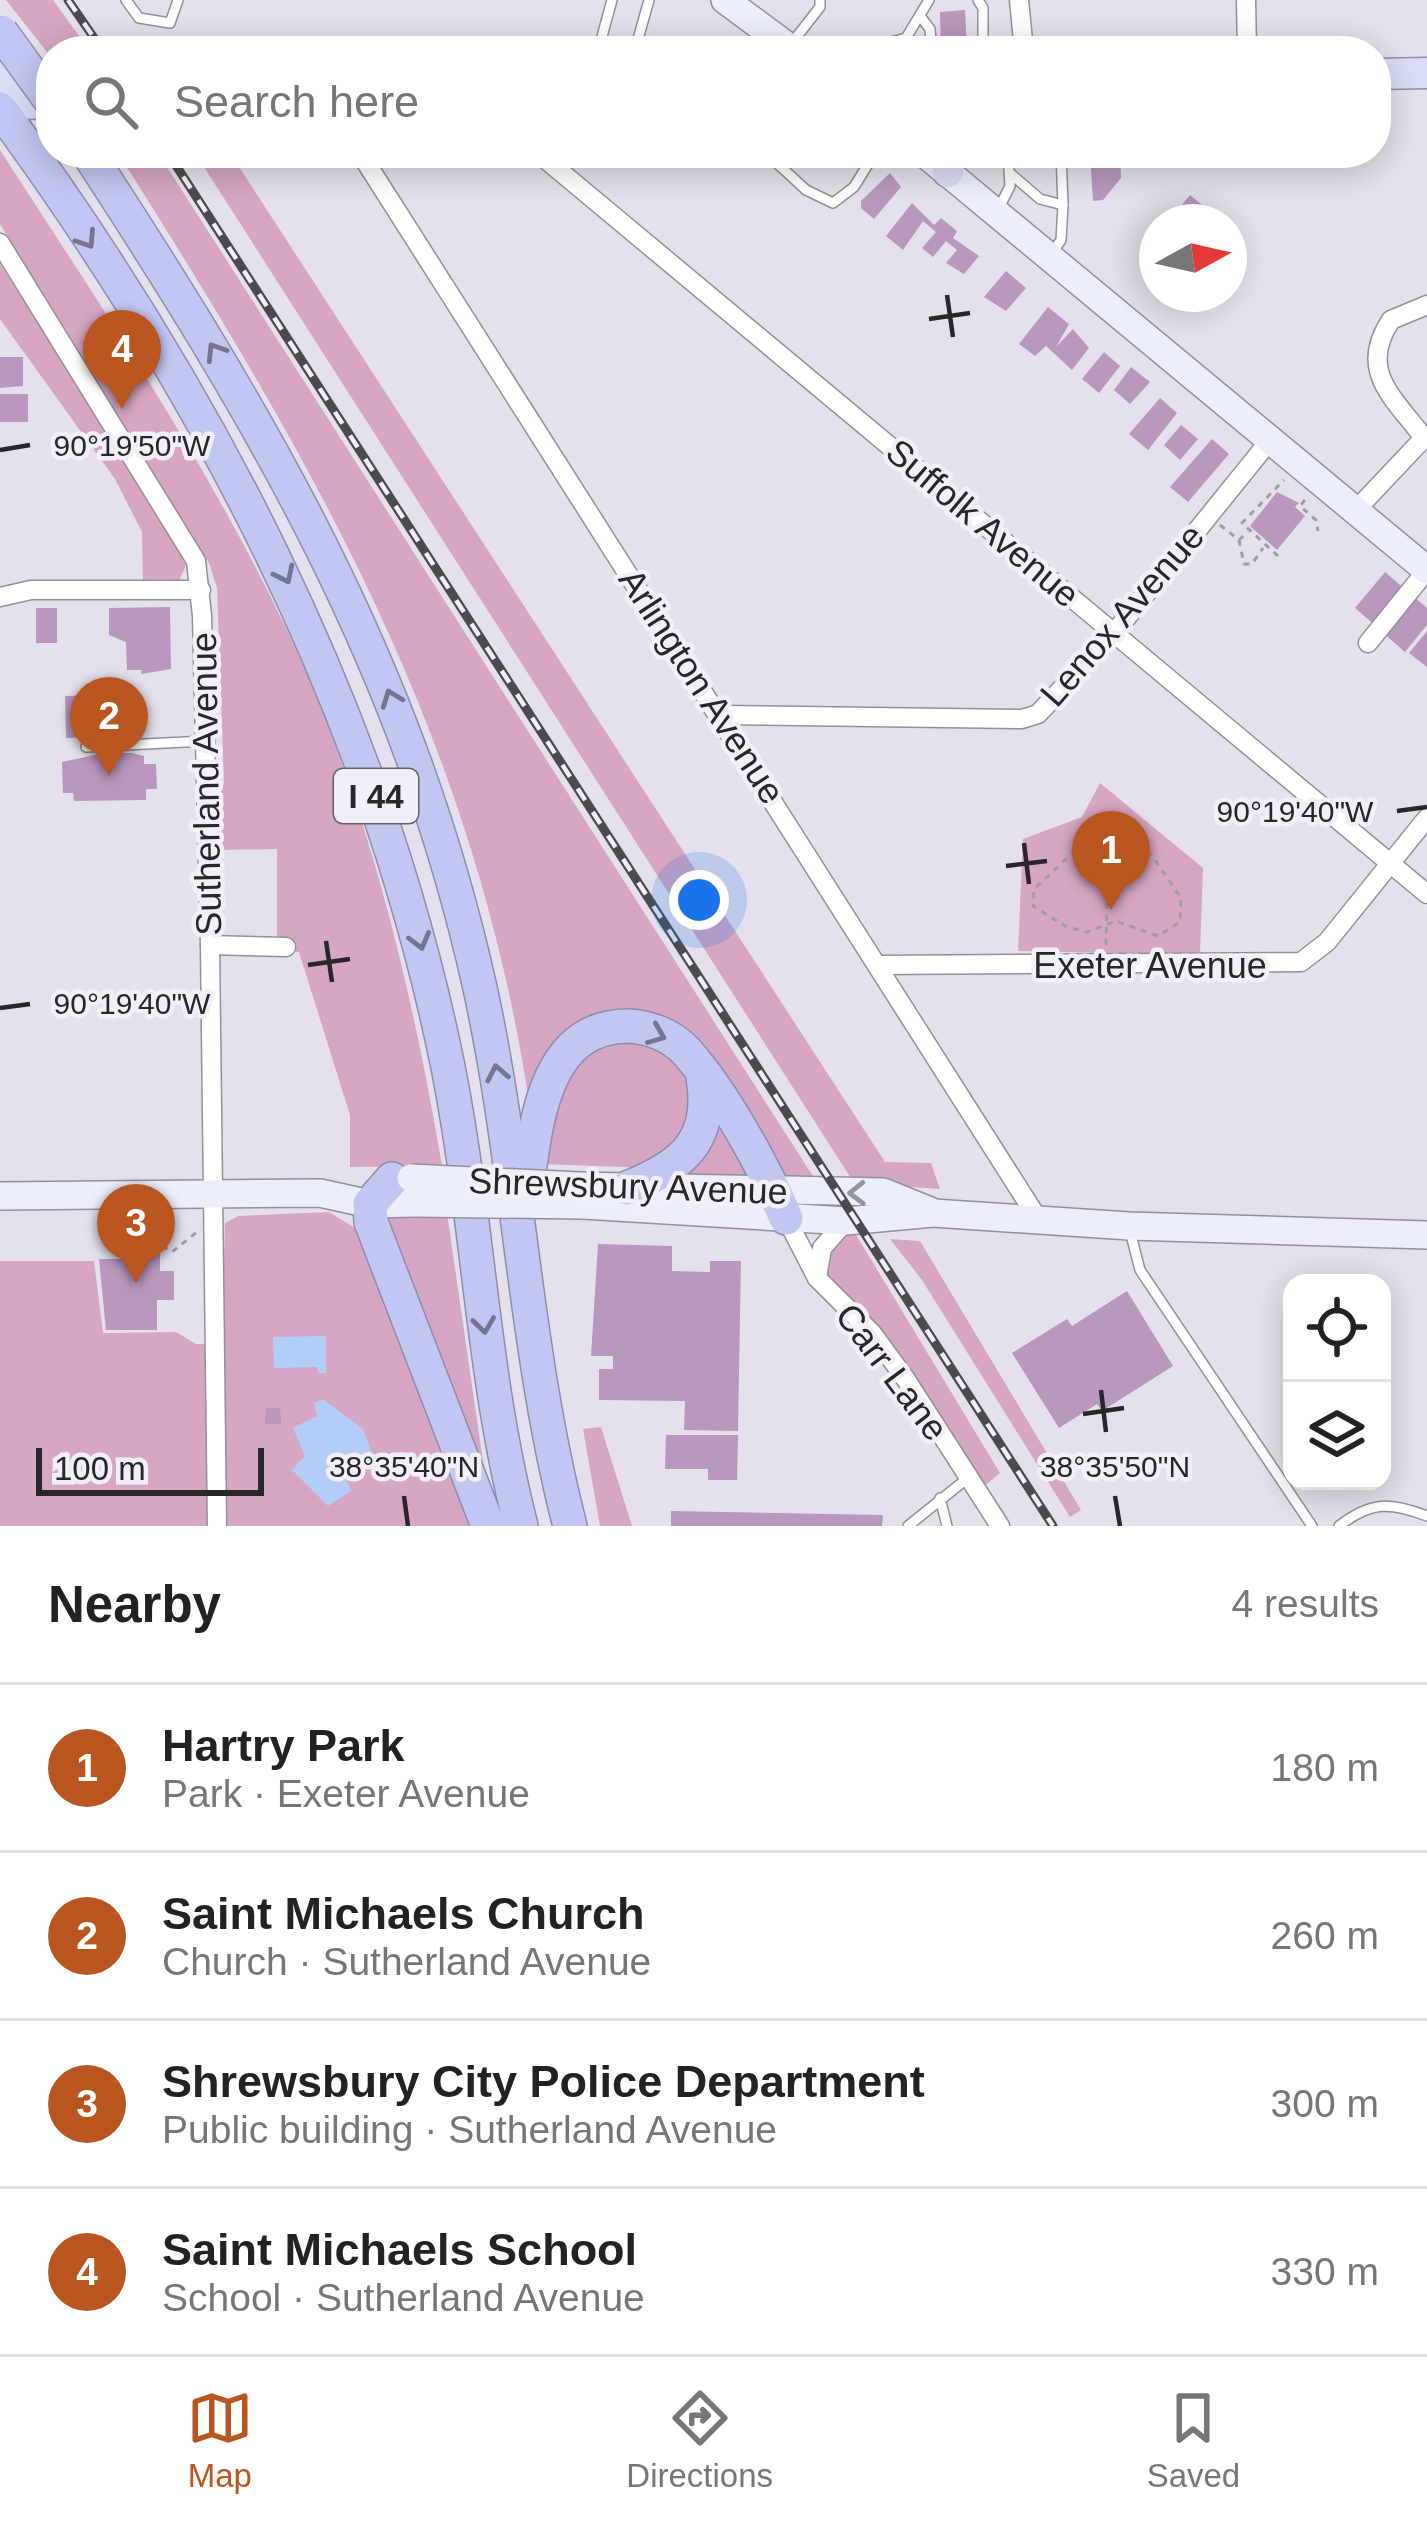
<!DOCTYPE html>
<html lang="en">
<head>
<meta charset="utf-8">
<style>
	:root { --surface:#fff; --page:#f6f6f6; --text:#222; --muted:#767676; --line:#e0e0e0; --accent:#b9551f }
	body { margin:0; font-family:Arial,sans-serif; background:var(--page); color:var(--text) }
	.controls { position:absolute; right:36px; bottom:36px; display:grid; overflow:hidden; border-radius:24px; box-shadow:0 6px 30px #0003 }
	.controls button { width:108px; height:108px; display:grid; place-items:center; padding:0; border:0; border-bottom:3px solid var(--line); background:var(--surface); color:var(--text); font:60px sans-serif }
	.compass { position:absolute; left:1139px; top:204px; width:108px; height:108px; border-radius:50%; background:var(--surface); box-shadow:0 6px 30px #0003; rotate:82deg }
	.scale { position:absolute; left:36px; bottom:30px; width:228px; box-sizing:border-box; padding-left:12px; border:6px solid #28262a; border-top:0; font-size:33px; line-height:42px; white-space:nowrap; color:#28262a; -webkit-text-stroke:9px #f2eff9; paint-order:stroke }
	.you { position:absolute; left:699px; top:900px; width:42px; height:42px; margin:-30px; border:9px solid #fff; border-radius:50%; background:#1a73e8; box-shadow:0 0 0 18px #1a73e833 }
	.badge { display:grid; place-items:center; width:78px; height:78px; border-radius:50%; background:var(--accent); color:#fff; font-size:39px; font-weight:700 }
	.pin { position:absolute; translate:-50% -99px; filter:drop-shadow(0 3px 6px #0008) }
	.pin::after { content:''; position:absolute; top:63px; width:42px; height:36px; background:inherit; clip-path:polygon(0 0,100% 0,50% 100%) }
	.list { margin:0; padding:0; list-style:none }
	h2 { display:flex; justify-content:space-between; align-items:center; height:156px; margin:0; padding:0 48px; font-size:51px }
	h2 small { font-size:39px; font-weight:400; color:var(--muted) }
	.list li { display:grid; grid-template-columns:78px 1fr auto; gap:36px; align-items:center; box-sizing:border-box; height:168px; padding:0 48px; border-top:3px solid var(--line) }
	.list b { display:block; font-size:45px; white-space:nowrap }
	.list p { margin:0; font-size:39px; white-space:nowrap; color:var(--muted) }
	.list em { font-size:39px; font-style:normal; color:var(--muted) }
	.icon { flex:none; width:66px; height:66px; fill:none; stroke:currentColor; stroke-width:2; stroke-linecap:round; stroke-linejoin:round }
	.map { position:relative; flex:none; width:1427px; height:1526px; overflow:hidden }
	.search { position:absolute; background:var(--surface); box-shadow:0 6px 30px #0003; left:36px; right:36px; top:36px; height:132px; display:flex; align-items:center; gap:30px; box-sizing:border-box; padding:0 42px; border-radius:48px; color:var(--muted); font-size:45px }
	.sheet { height:828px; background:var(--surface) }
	nav { display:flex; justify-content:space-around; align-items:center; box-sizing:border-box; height:168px; border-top:3px solid var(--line); background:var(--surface); font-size:33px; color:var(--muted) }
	nav a { display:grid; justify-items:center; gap:6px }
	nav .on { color:var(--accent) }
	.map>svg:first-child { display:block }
</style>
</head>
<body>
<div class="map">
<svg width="1427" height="1526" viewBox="0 0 1427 1526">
	<rect width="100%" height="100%" fill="#e5e1ec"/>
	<!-- green -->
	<g fill="#d6a6c2">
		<path d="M6,0H53L90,51H51V57Z"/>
		<path d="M0,150C100,305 205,459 285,626C366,796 411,982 442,1166L350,1167V1115L299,952L277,951V849L218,850V801L224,783L217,588L209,563L0,224Z"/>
		<path d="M118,153H158L816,1181L778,1180L636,1017L528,1095C471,730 311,458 118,153Z"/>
		<path d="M195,153H230L885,1162L931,1163L940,1189L854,1183Z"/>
		<path d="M0,264L151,496L187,563L179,581L143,582L142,532L115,479L0,319Z"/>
		<path d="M1100,783L1203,868L1200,955L1018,951L1023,839L1082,817Z"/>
		<path d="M612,1038C671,1044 685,1056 699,1114L649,1168L541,1164L570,1062Z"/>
		<path d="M713,1117L760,1180L672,1177Z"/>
		<path d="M329,1212L366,1235L481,1526H0V1261H94L103,1333L176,1332L196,1344H222L225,1223L238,1216Z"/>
		<path d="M447,1213L487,1489L384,1218Z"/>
		<path d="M855,1233L1000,1473L982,1488L886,1338L828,1276C823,1255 834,1239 855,1233Z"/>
		<path d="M890,1239L920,1241L1081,1510L1070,1517L922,1280Z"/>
		<path d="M601,1427L632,1526H600L583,1429Z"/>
	</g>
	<!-- water -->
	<g fill="#b2cdf7">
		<path d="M326,1336V1373H318L317,1367L274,1368L273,1337Z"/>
		<path d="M323,1399L363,1429L374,1459L367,1465L352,1451L341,1463L351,1491L328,1506L292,1470L305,1456L293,1428L317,1416L314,1403Z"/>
	</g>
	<!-- building -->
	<g fill="#b997be">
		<path d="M965,10L967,51H941L940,12Z"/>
		<path d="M1090,153H1120L1121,178L1103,200L1093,201Z"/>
		<path d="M890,173L901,187L874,219L861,208V201Z"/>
		<path d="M1190,195L1222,222H1180L1173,216Z"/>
		<path d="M912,203L934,225L941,218L957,231L953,238L979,256L964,274L946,263L957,250L946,241L933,257L922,248L936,232L923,221L903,250L886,236Z"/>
		<path d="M1157,246V281L1144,270Z"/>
		<path d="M1006,271L1026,288L1006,311L984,297Z"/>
		<path d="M1048,307L1069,324L1056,347L1073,329L1089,348L1072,370L1046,346L1035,356L1019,344Z"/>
		<path d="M1104,352L1120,366L1099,393L1082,379Z"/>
		<path d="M0,357H23V386L0,388Z"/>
		<path d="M1131,367L1150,382L1130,404L1114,390Z"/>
		<rect x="0" y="394" width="28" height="28"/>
		<path d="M1160,398L1177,413L1148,450L1129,434Z"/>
		<path d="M1181,425L1198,439L1180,460L1164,445Z"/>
		<path d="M1212,439L1229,454L1188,502L1170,487Z"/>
		<path d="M1277,492L1299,503L1295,507L1305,516L1277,550L1250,526Z"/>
		<path d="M1385,572L1407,591L1377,627L1355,608Z"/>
		<path d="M1413,596L1427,608V625L1405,652L1382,632Z"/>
		<path d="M170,607L171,669L141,674L142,670H127L126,642L109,635V608Z"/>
		<rect x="36" y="608" width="21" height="35"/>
		<path d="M1427,631V667L1409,653Z"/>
		<path d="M102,695V716L92,717L93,737L66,738L65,696Z"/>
		<path d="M104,753H132L144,756V764H156L157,789H146V800L74,801L73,793H63L62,762Z"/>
		<path d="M1085,852L1103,865L1095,876L1077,863Z"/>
		<path d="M598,1244L672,1246V1271L710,1272V1261H741L738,1431L684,1430L685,1401L599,1400V1369H613V1356H591Z"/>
		<path d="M125,1251L160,1252V1271H174V1300H157V1330H106L99,1259H125Z"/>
		<path d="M1127,1291L1173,1366L1102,1411L1097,1404L1059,1428L1012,1353L1067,1319L1072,1326Z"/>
		<path d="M266,1408H280L281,1424H265Z"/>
		<path d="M666,1435H738L737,1480H708V1469H665Z"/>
		<path d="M671,1511L883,1515L882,1526H671Z"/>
	</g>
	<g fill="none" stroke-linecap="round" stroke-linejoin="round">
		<defs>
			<g id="lane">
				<path d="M126,0L139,18L170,23L178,0"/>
				<path d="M978,0L983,8V51"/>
				<path d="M920,16L930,29L932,51"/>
				<path d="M791,44L820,7V0"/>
				<path d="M884,44L906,38L929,0"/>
				<path d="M635,50L649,0"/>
				<path d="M598,51L612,0"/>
				<path d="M766,153L806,190L833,203L854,187L870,161L868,153"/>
				<path d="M1011,174L1040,199L1063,205L1061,153"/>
				<path d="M999,208L1010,186L1008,153"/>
				<path d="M1050,256L1061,240L1063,205"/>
				<path d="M86,747L205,741"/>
				<path d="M1130,1231L1140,1270L1312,1526"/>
				<path d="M940,1498L947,1526"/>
				<path d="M908,1526L969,1477"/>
				<path d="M1339,1526C1371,1501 1390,1502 1427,1516"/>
			</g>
			<g id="street">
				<path d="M1019,0L1024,51"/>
				<path d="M1246,0L1247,51"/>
				<path d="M360,153L1040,1222"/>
				<path d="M538,153L1427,894"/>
				<path d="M0,243L196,561L202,616L210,945L217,1526"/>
				<path d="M1427,305L1391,320C1357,371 1394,398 1424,438L1427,435"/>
				<path d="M1356,510L1424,438"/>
				<path d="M0,597L31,590H201"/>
				<path d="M1368,643L1427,570"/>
				<path d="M721,715L1022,719L1038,714L1115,632L1271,439"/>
				<path d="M210,945L286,947"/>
				<path d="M879,965L1301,962L1327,942L1427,818"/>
				<path d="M786,1218L817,1278L872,1333L905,1378L1000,1526"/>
				<path d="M817,1278L822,1248L846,1221"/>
			</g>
			<g id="secondary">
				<path d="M725,0L794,51"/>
				<path d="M924,153L1427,570"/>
				<path d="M580,1186L883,1192L930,1211"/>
				<path d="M0,1196L320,1193L370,1204L414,1203"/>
				<path d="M583,1205L846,1221L933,1213L1129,1226L1427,1235"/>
			</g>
			<g id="primary">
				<path d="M1376,74L1427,73"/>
				<path d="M0,75L51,77"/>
				<path d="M0,103L51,104"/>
				<path d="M946,153L948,172"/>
			</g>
			<g id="highway">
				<path d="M0,109C207,391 369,700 443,1043C478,1203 480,1368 521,1526"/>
				<path d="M88,153C266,426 408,665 480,988C519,1166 524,1349 570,1526"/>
				<path d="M392,1179L370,1204L371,1222L488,1526"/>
				<path d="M528,1181C536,1120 546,1026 628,1026C649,1027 671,1035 686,1051C724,1094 763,1165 786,1218"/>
				<path d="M627,1188C681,1167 714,1141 703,1078"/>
			</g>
		</defs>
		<!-- lane casing -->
		<use href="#lane" stroke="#93909a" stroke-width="12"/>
		<!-- street casing -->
		<use href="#street" stroke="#93909a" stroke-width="21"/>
		<!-- secondary casing -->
		<use href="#secondary" stroke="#93909a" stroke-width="30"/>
		<!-- primary casing -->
		<use href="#primary" stroke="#8c8eac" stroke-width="33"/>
		<!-- highway casing -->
		<use href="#highway" stroke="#8c8eac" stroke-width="36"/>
		<!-- path -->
		<g stroke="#a09da5" stroke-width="3" stroke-dasharray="6 6" stroke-linecap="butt">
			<path d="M1305,500L1300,506L1316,520L1318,531"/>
			<path d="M1220,525L1239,540L1248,532"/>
			<path d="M1239,540L1244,564H1252L1263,548"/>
			<path d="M1278,556L1242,523L1284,480"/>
			<path d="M1079,847L1108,855L1128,848L1148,850L1181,898L1180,922L1158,936L1116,921L1087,932L1067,927L1033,906L1034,889Z"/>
			<path d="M1106,945L1108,859"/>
			<path d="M116,1239L153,1240L172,1252L197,1232"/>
			<path d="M142,1252L143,1222"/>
		</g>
		<!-- lane -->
		<use href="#lane" stroke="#fff" stroke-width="9"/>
		<!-- street -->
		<use href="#street" stroke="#fff" stroke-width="18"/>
		<!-- secondary -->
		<use href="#secondary" stroke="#edeefb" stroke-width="27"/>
		<!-- primary -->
		<use href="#primary" stroke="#daddf7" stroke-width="30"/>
		<!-- highway -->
		<use href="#highway" stroke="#c2c6f2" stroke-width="33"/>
		<defs>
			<g id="rail">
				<path d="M68,0L103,51"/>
				<path d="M168,153L1053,1526"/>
			</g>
		</defs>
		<!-- rail casing -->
		<use href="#rail" stroke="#4c4a4f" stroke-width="9"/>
		<!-- rail -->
		<use href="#rail" stroke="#f2eff9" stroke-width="4.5" stroke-dasharray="14" stroke-linecap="butt"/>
		<defs>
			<g id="secondary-bridge">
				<path d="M411,1178L580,1186"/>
				<path d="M414,1203L583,1205"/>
			</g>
			<path id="highway-bridge" d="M1,32L51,101"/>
		</defs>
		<!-- secondary-bridge casing -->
		<use href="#secondary-bridge" stroke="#93909a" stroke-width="30" stroke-linecap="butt"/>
		<!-- highway-bridge casing -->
		<use href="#highway-bridge" stroke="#8c8eac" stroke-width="36" stroke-linecap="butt"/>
		<!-- secondary-bridge -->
		<use href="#secondary-bridge" stroke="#edeefb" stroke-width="27"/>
		<!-- highway-bridge -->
		<use href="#highway-bridge" stroke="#c2c6f2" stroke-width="33"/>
	</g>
	<!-- one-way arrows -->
	<defs><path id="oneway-chevron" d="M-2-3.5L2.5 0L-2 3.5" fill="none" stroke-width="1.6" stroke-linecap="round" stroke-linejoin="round" transform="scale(3)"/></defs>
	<g stroke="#75768e">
		<use href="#oneway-chevron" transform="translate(87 240) rotate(57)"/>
		<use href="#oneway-chevron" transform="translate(215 351) rotate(-122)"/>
		<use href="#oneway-chevron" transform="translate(285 575) rotate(64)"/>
		<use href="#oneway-chevron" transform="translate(391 698) rotate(-111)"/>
		<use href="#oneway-chevron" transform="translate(420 941) rotate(75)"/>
		<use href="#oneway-chevron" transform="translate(657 1035) rotate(22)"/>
		<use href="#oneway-chevron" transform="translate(497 1073) rotate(-101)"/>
		<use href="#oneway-chevron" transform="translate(484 1325) rotate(82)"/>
	</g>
	<use stroke="#94949d" href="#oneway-chevron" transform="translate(857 1193) rotate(179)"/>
	<!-- ticks -->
	<path fill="none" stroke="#28262a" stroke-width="4.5" d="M947,295L953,337M929,319L970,313M0,450L30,445M1397,811L1427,807M1024,843L1029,884M1006,866L1047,861M326,941L332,982M308,965L350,959M0,1008L30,1004M1101,1390L1106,1432M1083,1414L1124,1408M404,1496L408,1526M1115,1496L1120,1526"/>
	<g text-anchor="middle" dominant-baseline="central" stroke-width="9" stroke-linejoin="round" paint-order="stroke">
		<!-- shield labels -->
		<rect fill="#f2eff9" stroke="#656268" stroke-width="3" x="334" y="769" width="84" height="54" rx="9"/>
		<g font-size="33" font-weight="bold" fill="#28262a">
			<text x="376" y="796">I 44</text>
		</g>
		<!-- street labels -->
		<g font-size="36" fill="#28262a" stroke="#f2eff9">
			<text transform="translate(983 523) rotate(40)">Suffolk Avenue</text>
			<text transform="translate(1122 615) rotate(-49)">Lenox Avenue</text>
			<text transform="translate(702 686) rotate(57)">Arlington Avenue</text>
			<text transform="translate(206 784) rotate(-91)">Sutherland Avenue</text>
			<text x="1150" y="965">Exeter Avenue</text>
			<text transform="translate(628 1186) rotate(2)">Shrewsbury Avenue</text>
			<text transform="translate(892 1372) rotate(53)">Carr Lane</text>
		</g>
	</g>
	<g font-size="30" text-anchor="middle" fill="#28262a" stroke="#f2eff9" stroke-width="9" stroke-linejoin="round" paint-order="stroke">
		<text x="132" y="456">90°19'50"W</text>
		<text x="1295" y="822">90°19'40"W</text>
		<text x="132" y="1014">90°19'40"W</text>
		<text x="404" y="1477">38°35'40"N</text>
		<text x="1115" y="1477">38°35'50"N</text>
	</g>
</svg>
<div class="controls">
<button><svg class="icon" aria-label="locate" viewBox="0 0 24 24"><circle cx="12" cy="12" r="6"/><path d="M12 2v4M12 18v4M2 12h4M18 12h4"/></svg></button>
<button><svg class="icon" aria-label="layers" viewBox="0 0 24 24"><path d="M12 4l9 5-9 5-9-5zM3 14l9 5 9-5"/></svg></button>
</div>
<svg class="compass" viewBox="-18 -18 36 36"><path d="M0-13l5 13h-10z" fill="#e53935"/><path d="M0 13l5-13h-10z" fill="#767676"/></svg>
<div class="scale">100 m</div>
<div class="you"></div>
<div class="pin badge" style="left:1111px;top:910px">1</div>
<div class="pin badge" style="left:109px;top:776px">2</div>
<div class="pin badge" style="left:136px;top:1283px">3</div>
<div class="pin badge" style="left:122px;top:409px">4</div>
<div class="search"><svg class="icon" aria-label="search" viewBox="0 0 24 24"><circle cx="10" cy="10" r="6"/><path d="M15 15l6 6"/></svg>Search here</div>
</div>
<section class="sheet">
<h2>Nearby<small>4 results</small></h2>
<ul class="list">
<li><span class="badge">1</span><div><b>Hartry Park</b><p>Park · Exeter Avenue</p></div><em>180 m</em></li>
<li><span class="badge">2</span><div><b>Saint Michaels Church</b><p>Church · Sutherland Avenue</p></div><em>260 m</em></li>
<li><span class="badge">3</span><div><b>Shrewsbury City Police Department</b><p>Public building · Sutherland Avenue</p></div><em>300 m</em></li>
<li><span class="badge">4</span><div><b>Saint Michaels School</b><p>School · Sutherland Avenue</p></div><em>330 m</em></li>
</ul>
</section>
<nav>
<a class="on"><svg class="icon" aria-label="map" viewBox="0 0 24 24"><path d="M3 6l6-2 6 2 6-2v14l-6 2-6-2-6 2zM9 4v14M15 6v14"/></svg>Map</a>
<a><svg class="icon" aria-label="directions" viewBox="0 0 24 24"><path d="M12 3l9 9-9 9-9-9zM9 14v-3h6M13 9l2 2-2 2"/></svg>Directions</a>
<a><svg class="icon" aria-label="saved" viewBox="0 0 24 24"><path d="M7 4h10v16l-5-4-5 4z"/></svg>Saved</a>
</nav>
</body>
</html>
